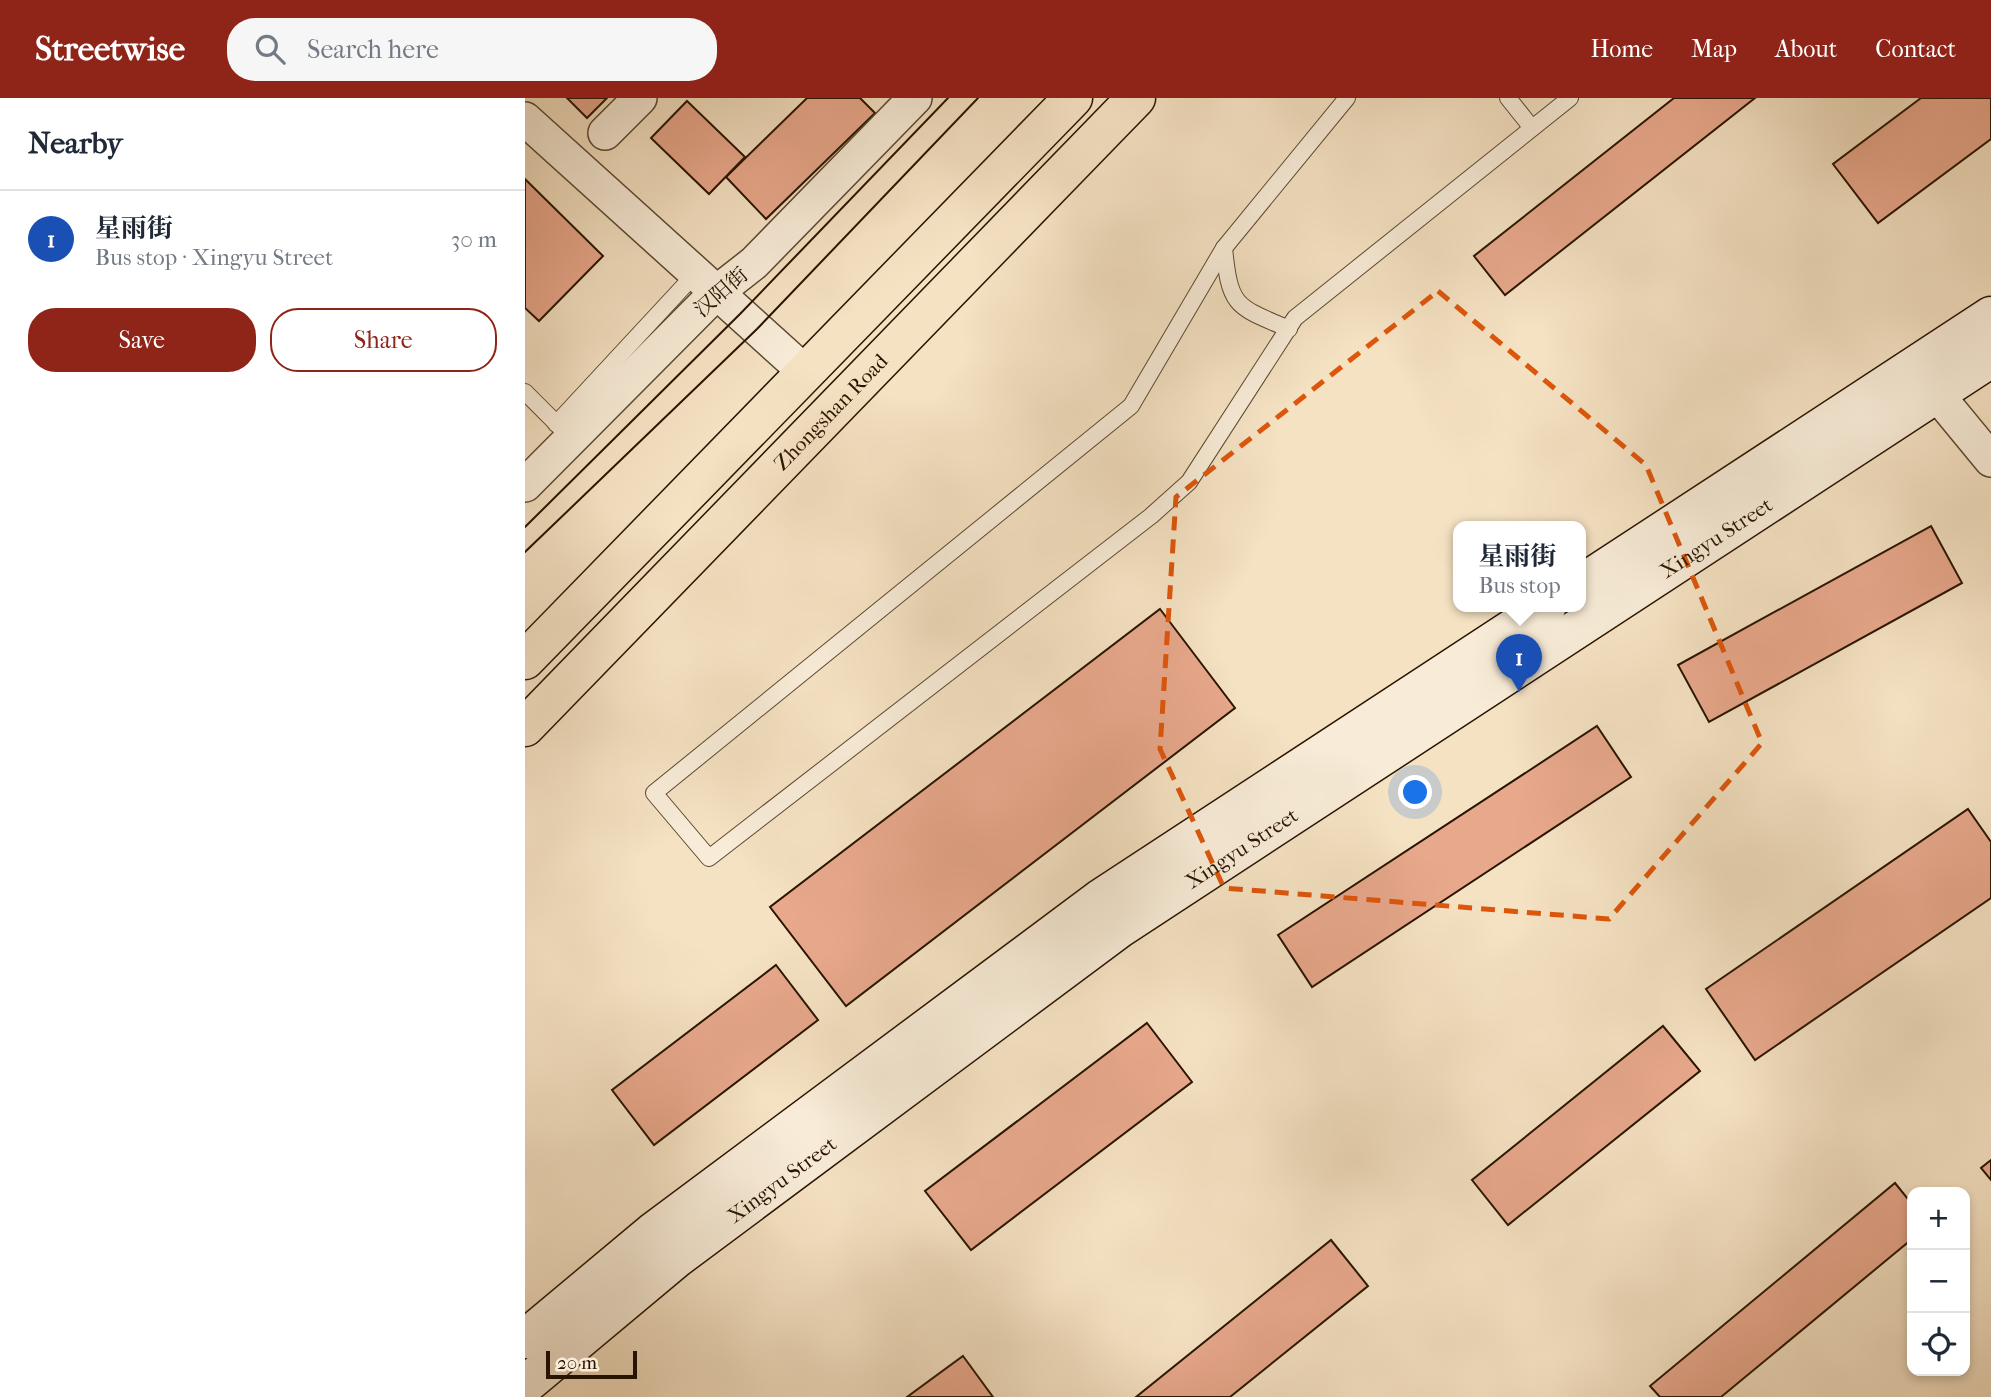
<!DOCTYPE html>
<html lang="en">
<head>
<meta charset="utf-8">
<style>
	:root { --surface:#fff; --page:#f6f6f7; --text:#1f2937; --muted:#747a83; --line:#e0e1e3; --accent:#8f2418 }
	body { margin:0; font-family:"IM FELL French Canon","Noto Serif SC",serif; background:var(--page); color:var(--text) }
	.controls { position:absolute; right:21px; bottom:21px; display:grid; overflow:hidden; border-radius:14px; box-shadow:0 4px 10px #0003 }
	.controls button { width:63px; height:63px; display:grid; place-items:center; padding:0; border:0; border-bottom:2px solid var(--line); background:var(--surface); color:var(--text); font:35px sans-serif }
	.scale { position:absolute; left:21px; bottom:18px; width:91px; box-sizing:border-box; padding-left:7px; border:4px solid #291400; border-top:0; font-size:19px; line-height:24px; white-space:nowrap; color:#291400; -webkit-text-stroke:5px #f8ecd8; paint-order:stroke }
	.you { position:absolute; left:891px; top:695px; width:24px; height:24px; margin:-18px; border:5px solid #fff; border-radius:50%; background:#1a73e8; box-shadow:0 0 0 10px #1a73e833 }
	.badge { display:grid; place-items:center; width:46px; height:46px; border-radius:50%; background:var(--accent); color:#fff; font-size:23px; font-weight:700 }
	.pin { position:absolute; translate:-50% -58px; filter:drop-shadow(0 2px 4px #0008) }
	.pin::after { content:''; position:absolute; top:37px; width:24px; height:21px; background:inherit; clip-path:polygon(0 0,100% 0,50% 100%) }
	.popup { position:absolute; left:928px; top:423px; width:133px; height:91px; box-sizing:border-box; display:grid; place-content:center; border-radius:14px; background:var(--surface); filter:drop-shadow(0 2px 5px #0005); font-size:23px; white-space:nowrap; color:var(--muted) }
	.popup b { font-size:26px; color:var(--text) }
	.popup::after { content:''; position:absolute; left:50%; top:100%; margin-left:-14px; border:14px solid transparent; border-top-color:var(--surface) }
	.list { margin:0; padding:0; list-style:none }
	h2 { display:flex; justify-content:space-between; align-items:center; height:91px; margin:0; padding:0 28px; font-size:30px }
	h2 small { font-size:23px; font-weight:400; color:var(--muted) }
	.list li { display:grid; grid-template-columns:46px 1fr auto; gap:21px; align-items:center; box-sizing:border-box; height:98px; padding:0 28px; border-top:2px solid var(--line) }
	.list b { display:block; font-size:26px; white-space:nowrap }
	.list p { margin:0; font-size:23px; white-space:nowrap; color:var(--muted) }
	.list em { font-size:23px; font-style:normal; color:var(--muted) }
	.actions { display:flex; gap:14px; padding:21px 28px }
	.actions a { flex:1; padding:16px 0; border:2px solid var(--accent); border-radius:28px; text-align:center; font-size:24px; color:var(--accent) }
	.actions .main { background:var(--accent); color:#fff }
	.icon { flex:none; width:38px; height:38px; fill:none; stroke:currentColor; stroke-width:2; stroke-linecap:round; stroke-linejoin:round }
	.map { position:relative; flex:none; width:1466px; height:1299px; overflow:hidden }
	header { display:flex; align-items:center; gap:42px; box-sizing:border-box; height:98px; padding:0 35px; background:var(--accent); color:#fff }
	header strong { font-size:33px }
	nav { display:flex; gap:38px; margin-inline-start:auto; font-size:24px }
	.search { width:490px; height:63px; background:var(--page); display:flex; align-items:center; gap:18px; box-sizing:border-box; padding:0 24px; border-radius:28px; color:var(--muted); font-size:26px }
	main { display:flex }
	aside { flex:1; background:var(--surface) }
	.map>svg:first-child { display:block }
</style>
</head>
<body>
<header>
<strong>Streetwise</strong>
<div class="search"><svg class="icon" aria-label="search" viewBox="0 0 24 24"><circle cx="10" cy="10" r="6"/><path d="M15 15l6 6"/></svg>Search here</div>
<nav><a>Home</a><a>Map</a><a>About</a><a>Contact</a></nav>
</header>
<main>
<aside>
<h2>Nearby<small></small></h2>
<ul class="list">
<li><span class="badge" style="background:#1a4fb4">1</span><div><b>星雨街</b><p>Bus stop · Xingyu Street</p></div><em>30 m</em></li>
</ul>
<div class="actions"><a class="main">Save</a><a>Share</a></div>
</aside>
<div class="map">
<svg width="1466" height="1299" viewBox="0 0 1466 1299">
	<rect width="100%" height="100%" fill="#f5e2c3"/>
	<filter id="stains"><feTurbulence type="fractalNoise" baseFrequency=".00286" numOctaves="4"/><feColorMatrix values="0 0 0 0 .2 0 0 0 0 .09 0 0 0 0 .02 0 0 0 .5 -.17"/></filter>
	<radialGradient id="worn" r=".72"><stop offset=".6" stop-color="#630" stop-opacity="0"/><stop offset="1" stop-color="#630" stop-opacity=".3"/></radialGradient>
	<!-- building -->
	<g fill="#e8a88c" stroke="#291400" stroke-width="2">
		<path d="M42,0H82L62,20Z"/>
		<path d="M282,0H335L350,15L241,121L201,79Z"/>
		<path d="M1149,0H1230L980,197L949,158Z"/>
		<path d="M1396,0H1466V41L1353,125L1308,66Z"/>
		<path d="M162,3L220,59L184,96L126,40Z"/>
		<path d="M0,81L78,158L14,223L0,210Z"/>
		<path d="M1406,428L1437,485L1184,624L1153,567Z"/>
		<path d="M635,511L710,610L321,908L245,809Z"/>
		<path d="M1072,628L1106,679L787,889L753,837Z"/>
		<path d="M1443,711L1466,744V800L1230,962L1181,891Z"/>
		<path d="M251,867L293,922L129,1047L87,992Z"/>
		<path d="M622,925L667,984L446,1152L400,1093Z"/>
		<path d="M1138,928L1175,973L983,1127L947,1082Z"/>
		<path d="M1466,1062V1082L1456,1070Z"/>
		<path d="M1370,1085L1387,1106V1141L1196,1299H1135L1125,1288Z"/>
		<path d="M806,1142L843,1188L705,1299H611Z"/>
		<path d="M438,1258L468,1299H382Z"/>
	</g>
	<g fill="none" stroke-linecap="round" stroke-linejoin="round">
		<defs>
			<g id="lane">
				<path d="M822,0L699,150L606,308L129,695L184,760L626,418L664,384L770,220L1045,0"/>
				<path d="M983,0L1007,30"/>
				<path d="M699,150C705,209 710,208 764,231"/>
				<path d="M0,294L38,332"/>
				<path d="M31,326L171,175"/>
			</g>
			<g id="street">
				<path d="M0,21L280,274"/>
				<path d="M80,35L115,0"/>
				<path d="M1396,277L1466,362"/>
				<path d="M0,387L192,194L229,165L390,0"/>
			</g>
			<g id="secondary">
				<path d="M1055,487L1466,218"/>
				<path d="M0,1241L128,1134L575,801L1022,508"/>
				<path id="s1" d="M0,1287L152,1160L595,830L1466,260"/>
			</g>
			<g id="highway">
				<path d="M0,562L548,0"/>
				<path id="s2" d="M0,629L611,0"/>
			</g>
		</defs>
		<!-- lane casing -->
		<use href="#lane" stroke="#5c4831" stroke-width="18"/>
		<!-- street casing -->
		<use href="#street" stroke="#5c4831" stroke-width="36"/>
		<!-- secondary casing -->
		<use href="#secondary" stroke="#291400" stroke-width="41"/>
		<!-- highway casing -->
		<use href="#highway" stroke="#291400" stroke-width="41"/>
		<!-- lane -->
		<use href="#lane" stroke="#f8ecd8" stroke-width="16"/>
		<!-- street -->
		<use href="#street" stroke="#f8ecd8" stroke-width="33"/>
		<!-- secondary -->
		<use href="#secondary" stroke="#f8ecd8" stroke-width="38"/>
		<!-- highway -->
		<use href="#highway" stroke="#f5e2c3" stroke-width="38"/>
		<!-- tram -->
		<g stroke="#291400" stroke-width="2">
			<path d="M0,429L215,216L423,0"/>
			<path d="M0,454L232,231L453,0"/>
		</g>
	</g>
	<!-- marked area -->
	<path fill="none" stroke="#de560b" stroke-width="5" stroke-dasharray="14 9" stroke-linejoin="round" d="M913,193L1121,367L1237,645L1084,821L699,790L635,651L651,399Z"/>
	<g text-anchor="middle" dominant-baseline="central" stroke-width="5" stroke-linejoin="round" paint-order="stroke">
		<!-- street labels -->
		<g font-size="21" fill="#291400" stroke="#f8ecd8">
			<text transform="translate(196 194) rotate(-41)">汉阳街</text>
			<text stroke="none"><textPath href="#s2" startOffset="439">Zhongshan Road</textPath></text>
			<text stroke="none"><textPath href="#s1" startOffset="1463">Xingyu Street</textPath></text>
			<text stroke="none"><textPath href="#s1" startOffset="896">Xingyu Street</textPath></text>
			<text stroke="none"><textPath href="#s1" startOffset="329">Xingyu Street</textPath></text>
		</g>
	</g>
	<rect width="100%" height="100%" filter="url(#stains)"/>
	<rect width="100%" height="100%" fill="url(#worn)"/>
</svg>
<div class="controls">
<button>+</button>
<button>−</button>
<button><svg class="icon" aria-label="locate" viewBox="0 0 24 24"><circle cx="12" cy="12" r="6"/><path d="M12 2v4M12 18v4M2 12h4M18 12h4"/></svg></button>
</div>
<div class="scale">20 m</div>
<div class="you"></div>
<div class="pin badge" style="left:994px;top:594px;background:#1a4fb4">1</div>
<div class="popup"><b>星雨街</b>Bus stop</div>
</div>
</main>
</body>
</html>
